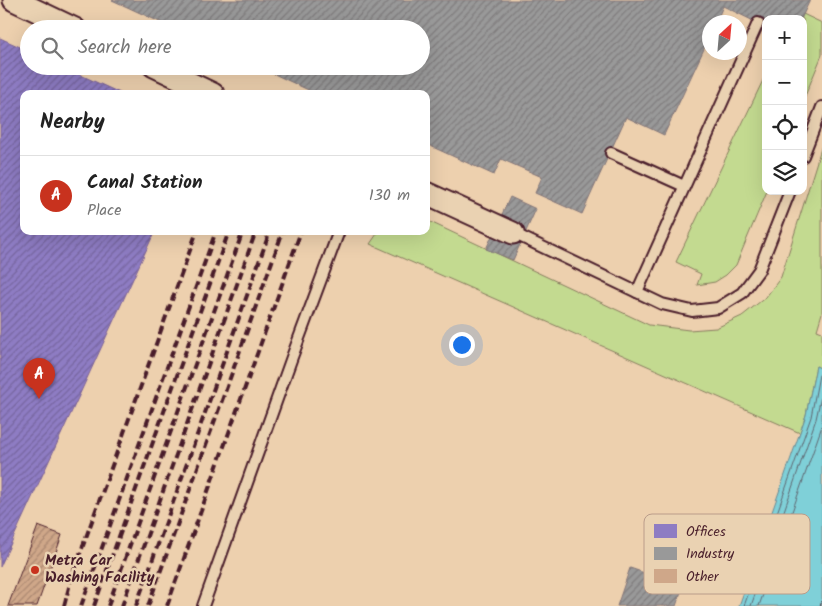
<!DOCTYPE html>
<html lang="en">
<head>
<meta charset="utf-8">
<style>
	:root { --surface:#fff; --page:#f2f2f2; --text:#222; --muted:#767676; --line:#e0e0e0; --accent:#c8321e }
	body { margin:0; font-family:Kalam,sans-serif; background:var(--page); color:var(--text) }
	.controls { position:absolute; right:15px; top:15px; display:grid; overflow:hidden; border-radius:10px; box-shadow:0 5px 20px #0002 }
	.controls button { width:45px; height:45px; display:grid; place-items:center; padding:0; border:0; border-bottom:1px solid var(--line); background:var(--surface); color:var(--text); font:25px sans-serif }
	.compass { position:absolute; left:702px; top:15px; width:45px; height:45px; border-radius:50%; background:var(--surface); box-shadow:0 5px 20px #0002; rotate:26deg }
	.you { position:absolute; left:461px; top:344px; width:18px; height:18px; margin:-12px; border:4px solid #fff; border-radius:50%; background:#1a73e8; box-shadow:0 0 0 8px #1a73e833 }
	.badge { display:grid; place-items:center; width:32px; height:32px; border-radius:50%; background:var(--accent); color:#fff; font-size:16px; font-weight:700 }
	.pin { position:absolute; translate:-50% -41px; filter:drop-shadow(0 1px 2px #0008) }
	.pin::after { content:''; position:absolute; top:26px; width:18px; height:15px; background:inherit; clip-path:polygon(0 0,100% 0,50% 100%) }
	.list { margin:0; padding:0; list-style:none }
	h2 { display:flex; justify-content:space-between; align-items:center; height:65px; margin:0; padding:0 20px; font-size:21px }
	h2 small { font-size:16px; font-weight:400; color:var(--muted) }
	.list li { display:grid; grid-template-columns:32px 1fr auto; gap:15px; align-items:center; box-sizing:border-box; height:80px; padding:0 20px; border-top:1px solid var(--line) }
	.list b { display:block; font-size:19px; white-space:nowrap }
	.list p { margin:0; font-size:16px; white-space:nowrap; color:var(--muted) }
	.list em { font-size:16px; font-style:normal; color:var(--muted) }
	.icon { flex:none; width:28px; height:28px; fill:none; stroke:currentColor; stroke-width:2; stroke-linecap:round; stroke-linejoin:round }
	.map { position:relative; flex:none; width:822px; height:606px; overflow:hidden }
	.search { position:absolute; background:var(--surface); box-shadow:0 5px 20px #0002; left:20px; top:20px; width:410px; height:55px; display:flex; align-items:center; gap:12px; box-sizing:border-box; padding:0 18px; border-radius:28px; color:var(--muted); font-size:19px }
	.panel { position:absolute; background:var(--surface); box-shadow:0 5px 20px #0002; left:20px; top:90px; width:410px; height:145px; border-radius:10px }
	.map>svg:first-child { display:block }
</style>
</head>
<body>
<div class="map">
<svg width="822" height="606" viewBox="0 0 822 606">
	<defs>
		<pattern id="offices-hatch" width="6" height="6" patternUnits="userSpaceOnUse" patternTransform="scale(1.25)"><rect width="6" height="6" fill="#8e7cc3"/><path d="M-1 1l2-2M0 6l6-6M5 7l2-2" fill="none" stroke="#76659f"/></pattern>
		<pattern id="industry-hatch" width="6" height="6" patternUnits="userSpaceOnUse" patternTransform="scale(1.25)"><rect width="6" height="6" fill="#999"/><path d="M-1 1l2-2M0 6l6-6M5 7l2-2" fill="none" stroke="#7f7c7d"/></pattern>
		<pattern id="building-hatch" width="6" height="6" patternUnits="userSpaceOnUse" patternTransform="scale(1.25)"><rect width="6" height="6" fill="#cfa789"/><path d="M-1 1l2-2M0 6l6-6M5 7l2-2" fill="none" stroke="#aa8770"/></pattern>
	</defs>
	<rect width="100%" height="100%" fill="#edd0ae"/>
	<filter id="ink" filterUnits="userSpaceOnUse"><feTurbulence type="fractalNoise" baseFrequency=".02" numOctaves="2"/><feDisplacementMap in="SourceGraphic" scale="10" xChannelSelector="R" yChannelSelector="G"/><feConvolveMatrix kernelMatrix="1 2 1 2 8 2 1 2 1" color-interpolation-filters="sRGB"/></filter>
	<g filter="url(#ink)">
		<!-- grass -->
		<g fill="#c3da90" stroke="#867c5e">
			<path d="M803,14L822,23V55L803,101V19H801Z"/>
			<path d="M766,74L767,191L736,265L726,275L715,282L697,285L701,274L676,262Z"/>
			<path d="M822,145V313L817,330L822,332V369L816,366L806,415L800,433L370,244L379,231H426V220L649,325L689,330L716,328L742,316L766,297L781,277Z"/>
		</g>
		<!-- water -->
		<path fill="#7fd0d8" stroke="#6a8993" d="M816,366L822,369V606H739L806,415Z"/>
		<!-- offices -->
		<path fill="url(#offices-hatch)" stroke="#7a6095" d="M0,38L29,51V66H61L122,94H24V231H155L0,567Z"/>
		<!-- industry -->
		<g fill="url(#industry-hatch)" stroke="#817478">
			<path d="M112,0H810L801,19H766V27L723,6L716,22H710V36L664,135L626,117L582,214L535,193L542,177L501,159L494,175L426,144V94H317L257,66H421V29H175Z"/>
			<path d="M510,197L536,209L513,260L486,249Z"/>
			<path d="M630,568L683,586L676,606H617Z"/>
		</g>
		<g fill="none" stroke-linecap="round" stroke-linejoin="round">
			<!-- shore -->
			<g stroke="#5f6670" stroke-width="1">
				<path d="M744,606L811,417L819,375L822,373"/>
				<path d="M751,606L816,419L822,392"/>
				<path d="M759,606L822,426"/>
			</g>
			<!-- ferry -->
			<path stroke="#523a45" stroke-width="1" stroke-dasharray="6 5" stroke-linecap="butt" d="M820,606L822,601"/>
		</g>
		<!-- building -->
		<path fill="url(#building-hatch)" stroke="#4a1f2b" d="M38,526L62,535L37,606H8Z"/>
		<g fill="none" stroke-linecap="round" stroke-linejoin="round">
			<defs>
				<g id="lane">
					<path d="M611,153L684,186"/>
					<path d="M803,156L822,107"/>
					<path d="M513,233L662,304L692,311L718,308L742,293L759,270L790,191"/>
					<path d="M637,292L758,23"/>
					<path d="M203,606L292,357L339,231"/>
				</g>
				<g id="street">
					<path d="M14,0L75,29"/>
					<path d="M154,66L213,94"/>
					<path d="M426,193L513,233"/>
				</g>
			</defs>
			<!-- lane casing -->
			<use href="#lane" stroke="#4a1f2b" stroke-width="14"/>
			<!-- street casing -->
			<use href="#street" stroke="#4a1f2b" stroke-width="25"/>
			<!-- lane -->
			<use href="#lane" stroke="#ead2b2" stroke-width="10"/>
			<!-- street -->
			<use href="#street" stroke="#ead2b2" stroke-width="21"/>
			<!-- rail -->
			<g stroke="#4a1f2b" stroke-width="4" stroke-dasharray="8 4" stroke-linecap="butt">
				<path d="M64,606L72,576L197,231"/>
				<path d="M81,606L216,231"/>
				<path d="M94,606L229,231"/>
				<path d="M108,606L243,231"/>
				<path d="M122,606L256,231"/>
				<path d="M136,606L270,231"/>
				<path d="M148,606L283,231"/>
				<path d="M167,606L301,231"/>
			</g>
		</g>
	</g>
	<!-- markers -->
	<circle fill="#c8321e" stroke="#ead2b2" stroke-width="2" cx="35" cy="570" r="5"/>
	<g text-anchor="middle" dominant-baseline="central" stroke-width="5" stroke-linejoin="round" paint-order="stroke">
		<!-- poi labels -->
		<g font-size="15" font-weight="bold" fill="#4a1f2b" stroke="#ead2b2" text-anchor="start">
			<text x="45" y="561">Metra Car<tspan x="45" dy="17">Washing Facility</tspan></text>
		</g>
	</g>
	<!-- legend -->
	<rect x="644" y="514" width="166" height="80" rx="8" fill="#ead2b2" stroke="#ba9c8a" stroke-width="1"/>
	<rect x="654" y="524" width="23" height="14" fill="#8e7cc3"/>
	<rect x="654" y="547" width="23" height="13" fill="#999"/>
	<rect x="654" y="569" width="23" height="14" fill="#cfa789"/>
	<g font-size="14" fill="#4a1f2b">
		<text x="686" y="536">Offices</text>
		<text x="686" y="558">Industry</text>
		<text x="686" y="581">Other</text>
	</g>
</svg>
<div class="controls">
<button>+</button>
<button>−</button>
<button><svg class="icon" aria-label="locate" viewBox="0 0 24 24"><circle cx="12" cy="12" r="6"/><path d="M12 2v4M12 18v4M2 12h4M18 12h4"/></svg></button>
<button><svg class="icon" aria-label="layers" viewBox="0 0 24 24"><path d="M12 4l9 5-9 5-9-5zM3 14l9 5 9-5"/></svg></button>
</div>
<svg class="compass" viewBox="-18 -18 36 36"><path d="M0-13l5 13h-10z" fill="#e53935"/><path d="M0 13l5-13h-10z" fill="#767676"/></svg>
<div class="you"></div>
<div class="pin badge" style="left:39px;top:399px">A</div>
<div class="search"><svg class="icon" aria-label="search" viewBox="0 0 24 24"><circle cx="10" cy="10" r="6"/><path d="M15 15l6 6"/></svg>Search here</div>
<section class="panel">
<h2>Nearby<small></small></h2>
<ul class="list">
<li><span class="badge">A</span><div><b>Canal Station</b><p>Place</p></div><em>130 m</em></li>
</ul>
</section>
</div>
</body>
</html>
